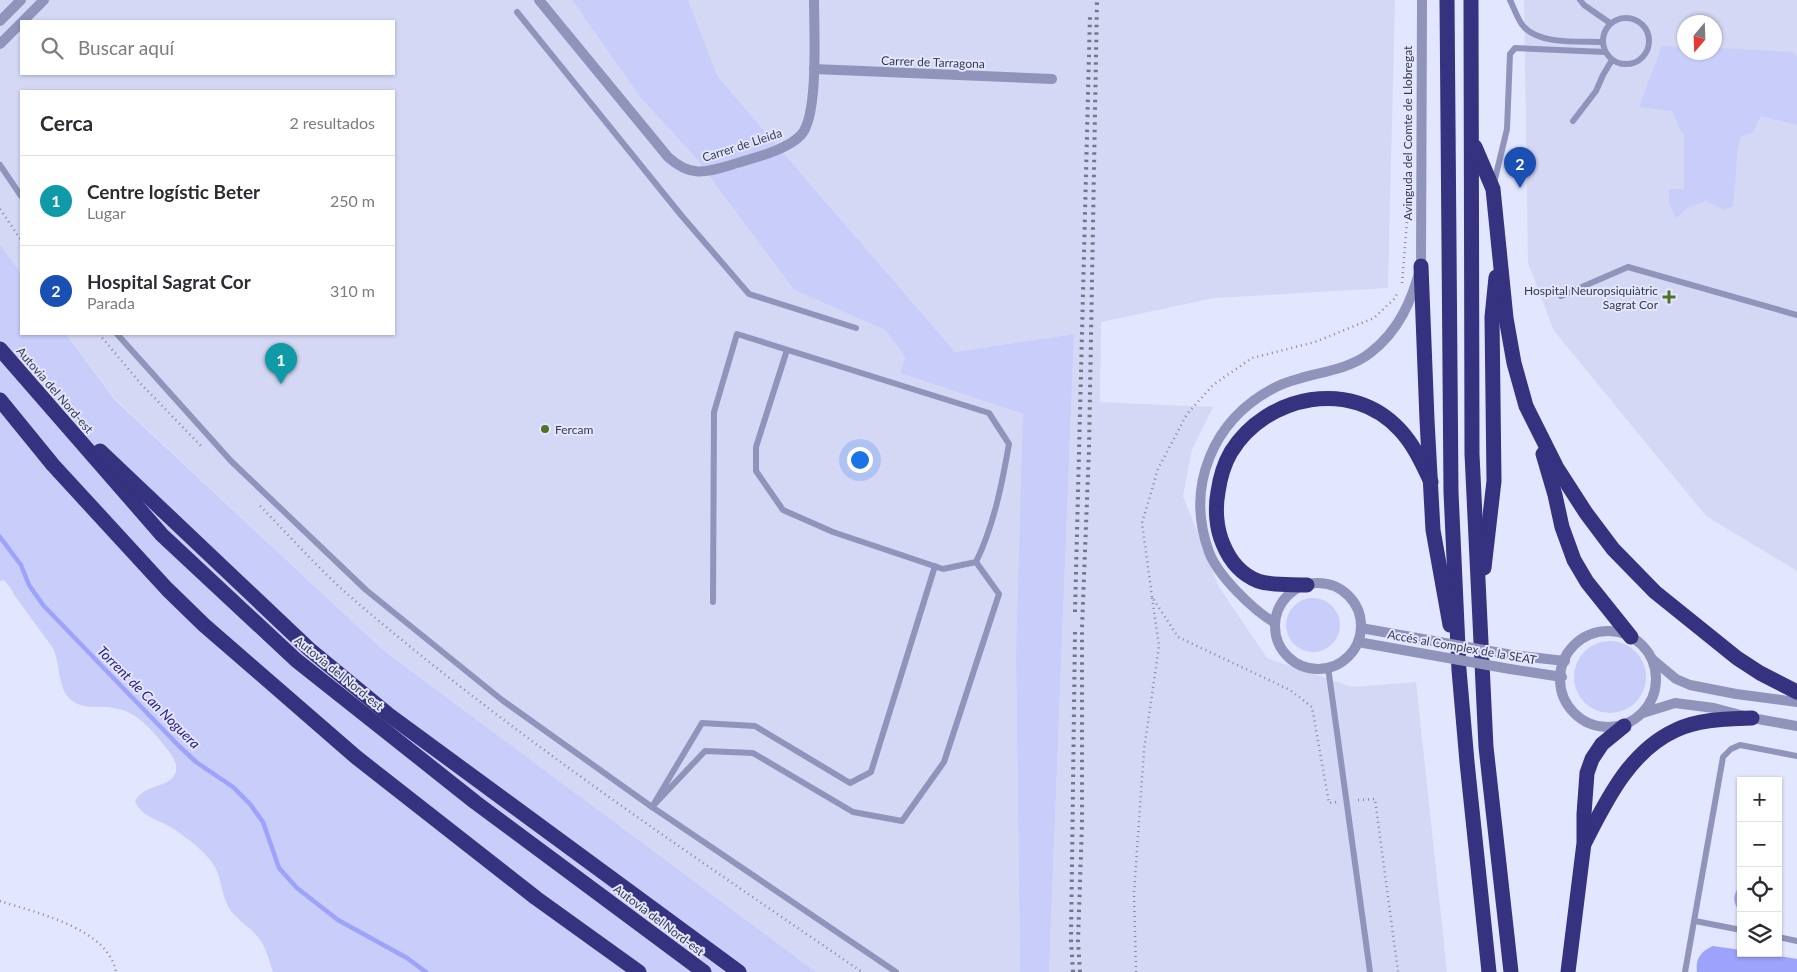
<!DOCTYPE html>
<html lang="es">
<head>
<meta charset="utf-8">
<style>
	:root { --surface:#fff; --page:#f2f2f3; --text:#2b2b33; --muted:#7c7c81; --line:#e1e1e2; --accent:#d93025 }
	body { margin:0; font-family:Lato,sans-serif; background:var(--page); color:var(--text) }
	.controls { position:absolute; right:15px; bottom:15px; display:grid; overflow:hidden; border-radius:0px; box-shadow:0 1px 4px #0004 }
	.controls button { width:45px; height:45px; display:grid; place-items:center; padding:0; border:0; border-bottom:1px solid var(--line); background:var(--surface); color:var(--text); font:25px sans-serif }
	.compass { position:absolute; left:1677px; top:15px; width:45px; height:45px; border-radius:50%; background:var(--surface); box-shadow:0 1px 4px #0004; rotate:199deg }
	.you { position:absolute; left:859px; top:459px; width:18px; height:18px; margin:-12px; border:4px solid #fff; border-radius:50%; background:#1a73e8; box-shadow:0 0 0 8px #1a73e833 }
	.badge { display:grid; place-items:center; width:32px; height:32px; border-radius:50%; background:var(--accent); color:#fff; font-size:16px; font-weight:700 }
	.pin { position:absolute; translate:-50% -41px; filter:drop-shadow(0 1px 2px #0008) }
	.pin::after { content:''; position:absolute; top:26px; width:18px; height:15px; background:inherit; clip-path:polygon(0 0,100% 0,50% 100%) }
	.list { margin:0; padding:0; list-style:none }
	h2 { display:flex; justify-content:space-between; align-items:center; height:65px; margin:0; padding:0 20px; font-size:21px }
	h2 small { font-size:16px; font-weight:400; color:var(--muted) }
	.list li { display:grid; grid-template-columns:32px 1fr auto; gap:15px; align-items:center; box-sizing:border-box; height:90px; padding:0 20px; border-top:1px solid var(--line) }
	.list b { display:block; font-size:19px; white-space:nowrap }
	.list p { margin:0; font-size:16px; white-space:nowrap; color:var(--muted) }
	.list em { font-size:16px; font-style:normal; color:var(--muted) }
	.icon { flex:none; width:28px; height:28px; fill:none; stroke:currentColor; stroke-width:2; stroke-linecap:round; stroke-linejoin:round }
	.map { position:relative; flex:none; width:1797px; height:972px; overflow:hidden }
	.search { position:absolute; background:var(--surface); box-shadow:0 1px 4px #0004; left:20px; top:20px; width:375px; height:55px; display:flex; align-items:center; gap:12px; box-sizing:border-box; padding:0 18px; border-radius:0px; color:var(--muted); font-size:19px }
	.panel { position:absolute; background:var(--surface); box-shadow:0 1px 4px #0004; left:20px; top:90px; width:375px; height:245px; border-radius:0px }
	.map>svg:first-child { display:block }
</style>
</head>
<body>
<div class="map">
<svg width="1797" height="972" viewBox="0 0 1797 972">
	<rect width="100%" height="100%" fill="#e3e6ff"/>
	<!-- built -->
	<g fill="#d4d8f5" fill-rule="evenodd">
		<path d="M0,0H572L640,97L695,157L794,290L885,330L905,357L900,373L1023,414V547L1016,657L1020,972H816L383,650L115,399L66,334H394V91H21V273L0,244ZM21,21H394V74H21Z"/>
		<path d="M688,0H1395L1388,288L1214,298L1101,322L1100,402L1213,407L1192,450L1183,496L1219,587L1267,658L1352,687L1416,682L1447,972H1049L1074,334L955,352L718,77Z"/>
		<path d="M1524,0H1797V571L1706,516L1554,331L1528,263ZM1684,22H1714V52H1684Z"/>
	</g>
	<!-- green -->
	<g fill="#c8cdf9">
		<path d="M572,0H688L718,77L955,352L1074,334L1049,972H1020L1016,657L1023,414L900,373L905,357L885,330L794,290L695,157L640,97Z"/>
		<path d="M1662,46L1684,47V52H1714L1715,48L1793,52L1797,57V125L1761,116L1753,132L1741,137C1735,153 1738,158 1736,173C1735,184 1734,195 1733,206L1724,210L1706,201L1689,207L1676,218L1669,203V189H1684V134L1681,131L1672,111L1639,107Z"/>
		<path d="M0,244L21,273V334H66L115,400L383,650L816,972H273C269,960 266,947 258,937C249,926 233,918 227,904C218,882 223,872 204,853C195,844 184,836 174,829C160,820 141,817 135,801C145,784 168,788 175,774C179,765 173,757 168,750C155,734 140,714 119,709C102,704 83,712 69,698C58,687 60,663 53,648L15,596L10,587L4,580L0,581Z"/>
		<circle cx="1313" cy="625" r="27"/>
		<circle cx="1610" cy="677" r="36"/>
	</g>
	<!-- water -->
	<g fill="#9da3fb">
		<path d="M1741,885V912C1732,904 1732,894 1741,885Z"/>
		<path d="M1713,946L1741,950V953H1763L1797,959V972H1697C1695,959 1701,951 1713,946Z"/>
	</g>
	<g fill="none" stroke-linecap="round" stroke-linejoin="round">
		<!-- stream -->
		<path stroke="#9da3fb" stroke-width="4.5" d="M0,537L21,565L29,585L43,605L178,745L196,762L233,787L250,804L263,822L279,868L297,888L338,920L407,958L426,972"/>
		<!-- path -->
		<g stroke="#86889b" stroke-width="2.5" stroke-dasharray="1 4" stroke-linecap="butt">
			<path d="M0,209L21,240"/>
			<path d="M1402,283L1407,221"/>
			<path d="M99,334L141,384L203,448"/>
			<path d="M260,506C288,534 316,566 346,593C508,733 686,851 862,972"/>
			<path d="M1152,597L1142,523L1158,469L1187,414L1213,385L1252,358L1315,342L1374,318L1394,299L1398,292"/>
			<path d="M1358,800L1375,799L1398,972"/>
			<path d="M0,901C36,913 108,928 116,972"/>
			<path d="M1136,972L1134,893L1144,750L1159,646L1152,597L1178,637L1290,690L1312,707L1329,803L1337,802"/>
		</g>
		<!-- lane -->
		<g stroke="#9094bb" stroke-width="6">
			<path d="M1510,0C1514,8 1518,21 1524,27C1541,45 1579,41 1602,42"/>
			<path d="M1580,0L1584,5L1610,23"/>
			<path d="M517,12L681,215L749,294L856,328"/>
			<circle cx="1626" cy="41" r="23"/>
			<path d="M1573,121L1596,91L1603,75L1612,60"/>
			<path d="M0,165L21,196"/>
			<path d="M1494,183L1507,129L1510,54L1515,48L1605,52"/>
			<path d="M1561,296L1628,267L1797,315"/>
			<path d="M117,334L231,461L366,590L502,700L652,807L896,972"/>
			<path d="M935,566L871,772L850,783L755,726L702,723L652,807L705,751L753,753L853,812L902,821L944,762L999,594L976,562"/>
			<path d="M713,602L714,412L737,334L989,413L1009,444C1002,484 994,525 976,562L943,569L833,532L783,510L756,471V447L787,350"/>
			<path d="M1328,667L1370,972"/>
			<path d="M1695,921L1741,930"/>
			<path d="M1778,937L1797,941"/>
			<path d="M1685,972L1723,757L1731,749L1740,745L1797,756"/>
		</g>
		<!-- street -->
		<g stroke="#9094bb" stroke-width="10">
			<path d="M539,0L668,157C690,177 704,173 731,165C752,158 786,151 801,135C819,116 814,29 814,0"/>
			<path d="M0,21L21,0"/>
			<path d="M23,21L44,0"/>
			<path d="M0,44L21,23"/>
			<path d="M814,69L1052,79"/>
			<circle cx="1318" cy="626" r="43"/>
			<path d="M1275,623C1253,610 1218,576 1209,552C1185,486 1213,420 1274,388C1305,372 1343,374 1370,353C1399,331 1412,300 1421,266L1422,0"/>
			<circle cx="1608" cy="679" r="48"/>
			<path d="M1512,655L1565,661"/>
			<path d="M1652,659L1676,679L1690,685L1736,694L1797,702"/>
			<path d="M1510,669L1562,677"/>
			<path d="M1643,713L1675,703L1714,708L1752,718L1797,726"/>
		</g>
		<!-- highway -->
		<g stroke="#35327f" stroke-width="15">
			<path d="M1447,0L1451,492L1459,670L1467,762L1489,972"/>
			<path d="M1471,0L1472,454L1486,747L1511,972"/>
			<path d="M1475,147L1493,189L1506,318L1514,363L1526,406L1557,468L1586,513L1613,549L1655,592L1737,658L1760,673L1797,692"/>
			<path d="M1421,266L1427,420L1433,530L1450,625"/>
			<path d="M0,349L162,535L296,660L475,802L704,972"/>
			<path d="M0,400L53,465L167,589L204,625L356,757L536,898L639,972"/>
			<path d="M100,451L309,649L389,715L739,972"/>
			<path d="M1543,454L1555,495L1562,527L1574,560L1587,582L1631,637"/>
			<path d="M1484,568L1494,481L1492,317L1496,277"/>
			<path d="M1307,585C1291,584 1272,586 1258,581C1240,574 1230,561 1223,544C1216,528 1215,508 1218,492C1220,478 1224,464 1231,452C1266,395 1352,377 1400,430C1414,445 1422,463 1431,482"/>
			<path d="M1585,842C1607,799 1630,751 1676,730C1698,719 1727,719 1752,718"/>
			<path d="M1568,972L1584,843V814L1587,773L1592,759L1602,744L1624,726"/>
		</g>
		<!-- rail -->
		<g stroke="#747586" stroke-width="4" stroke-dasharray="2.5 5" stroke-linecap="butt">
			<path d="M1075,612L1090,15"/>
			<path d="M1073,972L1071,940L1075,632"/>
			<path d="M1080,972L1078,941L1082,824V628L1089,449L1097,0"/>
		</g>
		<!-- street-bridge -->
		<g stroke="#9094bb" stroke-width="10">
			<path d="M1361,628L1512,655"/>
			<path d="M1358,642L1510,669"/>
		</g>
	</g>
	<!-- markers -->
	<g fill="#507027" stroke="#e3e6ff" stroke-width="2">
		<path d="M1666.5 289.5h5v5h5v5h-5v5h-5v-5h-5v-5h5z"/>
		<circle cx="545" cy="429" r="5"/>
	</g>
	<g text-anchor="middle" dominant-baseline="central" stroke-width="4" stroke-linejoin="round" paint-order="stroke">
		<!-- street labels -->
		<g font-size="12" fill="#393a47" stroke="#e3e6ff">
			<text transform="translate(933 62) rotate(2)">Carrer de Tarragona</text>
			<text transform="translate(1407 133) rotate(-90)">Avinguda del Comte de Llobregat</text>
			<text transform="translate(742 145) rotate(-18)">Carrer de Lleida</text>
			<text transform="translate(55 390) rotate(49)">Autovia del Nord-est</text>
			<text transform="translate(1462 647) rotate(10)">Accés al Complex de la SEAT</text>
			<text transform="translate(339 673) rotate(39)">Autovia del Nord-est</text>
			<text transform="translate(659 920) rotate(37)">Autovia del Nord-est</text>
		</g>
		<!-- poi labels -->
		<g font-size="12" fill="#393a47" stroke="#e3e6ff" text-anchor="end">
			<text x="1658" y="290">Hospital Neuropsiquiàtric<tspan x="1658" dy="14">Sagrat Cor</tspan></text>
			<text x="555" y="429" text-anchor="start">Fercam</text>
		</g>
		<!-- water labels -->
		<g font-size="14" font-style="italic" fill="#2a1b7f" stroke="#e3e6ff">
			<text transform="translate(149 697) rotate(45)">Torrent de Can Noguera</text>
		</g>
	</g>
</svg>
<div class="controls">
<button>+</button>
<button>−</button>
<button><svg class="icon" aria-label="locate" viewBox="0 0 24 24"><circle cx="12" cy="12" r="6"/><path d="M12 2v4M12 18v4M2 12h4M18 12h4"/></svg></button>
<button><svg class="icon" aria-label="layers" viewBox="0 0 24 24"><path d="M12 4l9 5-9 5-9-5zM3 14l9 5 9-5"/></svg></button>
</div>
<svg class="compass" viewBox="-18 -18 36 36"><path d="M0-13l5 13h-10z" fill="#e53935"/><path d="M0 13l5-13h-10z" fill="#7c7c81"/></svg>
<div class="you"></div>
<div class="pin badge" style="left:281px;top:384px;background:#0f9aa8">1</div>
<div class="pin badge" style="left:1520px;top:188px;background:#1a4fb4">2</div>
<div class="search"><svg class="icon" aria-label="search" viewBox="0 0 24 24"><circle cx="10" cy="10" r="6"/><path d="M15 15l6 6"/></svg>Buscar aquí</div>
<section class="panel">
<h2>Cerca<small>2 resultados</small></h2>
<ul class="list">
<li><span class="badge" style="background:#0f9aa8">1</span><div><b>Centre logístic Beter</b><p>Lugar</p></div><em>250 m</em></li>
<li><span class="badge" style="background:#1a4fb4">2</span><div><b>Hospital Sagrat Cor</b><p>Parada</p></div><em>310 m</em></li>
</ul>
</section>
</div>
</body>
</html>
